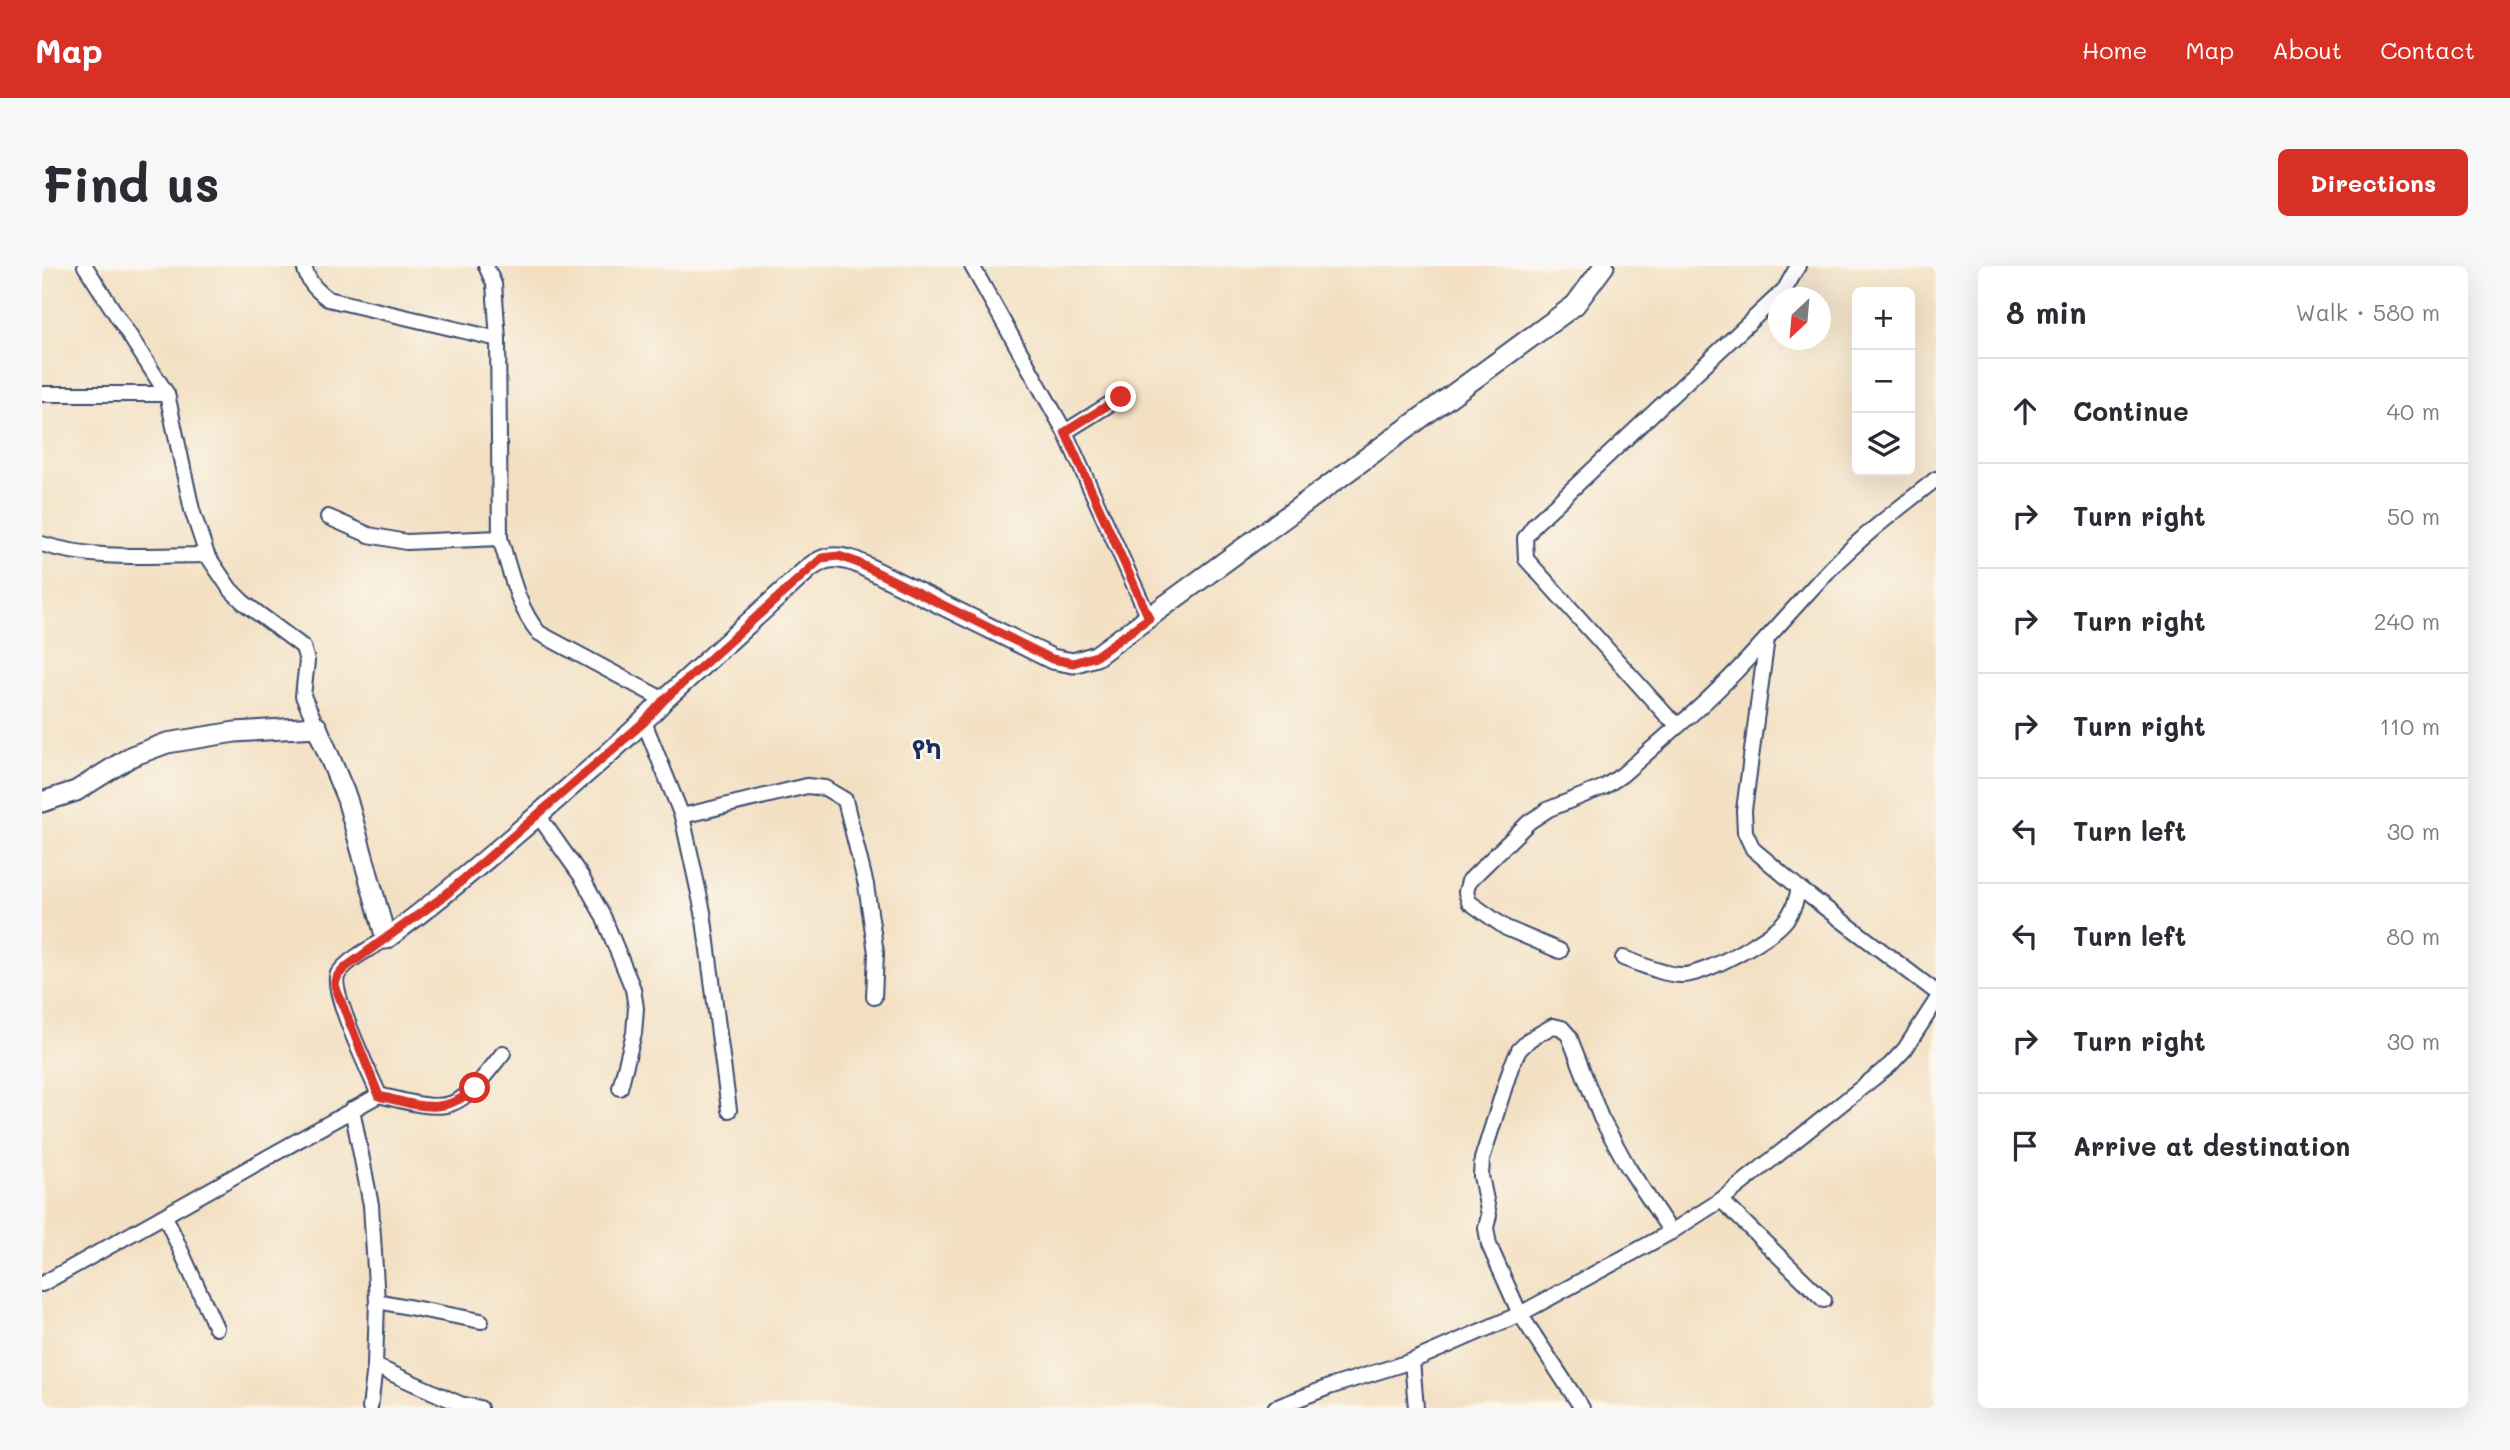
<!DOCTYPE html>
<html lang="en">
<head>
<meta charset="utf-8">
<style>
	:root { --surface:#fff; --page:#f7f7f7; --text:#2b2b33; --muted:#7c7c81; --line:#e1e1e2; --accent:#d93025 }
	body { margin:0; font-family:Mali,"Noto Sans Ethiopic",sans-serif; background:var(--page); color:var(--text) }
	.controls { position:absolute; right:21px; top:21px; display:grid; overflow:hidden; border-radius:10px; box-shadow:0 7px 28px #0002 }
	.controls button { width:63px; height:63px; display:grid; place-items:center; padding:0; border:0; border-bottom:2px solid var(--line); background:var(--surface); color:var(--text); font:35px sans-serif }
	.compass { position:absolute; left:1726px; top:21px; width:63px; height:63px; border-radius:50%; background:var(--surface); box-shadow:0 7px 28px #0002; rotate:206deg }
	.stop { position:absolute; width:21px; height:21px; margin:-16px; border:5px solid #d93025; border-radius:50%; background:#fff }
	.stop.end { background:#d93025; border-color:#fff; box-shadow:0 2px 7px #0008 }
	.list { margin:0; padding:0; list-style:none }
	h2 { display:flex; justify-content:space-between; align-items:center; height:91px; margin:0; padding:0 28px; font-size:30px }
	h2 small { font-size:23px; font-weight:400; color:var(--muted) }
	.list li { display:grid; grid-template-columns:46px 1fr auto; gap:21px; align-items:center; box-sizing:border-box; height:105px; padding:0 28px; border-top:2px solid var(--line) }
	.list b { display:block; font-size:26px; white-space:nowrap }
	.list em { font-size:23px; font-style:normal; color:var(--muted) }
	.icon { flex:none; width:38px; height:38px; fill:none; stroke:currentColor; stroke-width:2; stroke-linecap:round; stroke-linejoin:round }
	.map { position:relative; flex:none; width:1894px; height:1142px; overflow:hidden; border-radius:10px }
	header { display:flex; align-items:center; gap:42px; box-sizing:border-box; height:98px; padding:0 35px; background:var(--accent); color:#fff }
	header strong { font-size:33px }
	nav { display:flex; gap:38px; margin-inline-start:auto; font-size:24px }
	.intro { display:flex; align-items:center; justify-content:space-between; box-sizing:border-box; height:168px; padding:0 42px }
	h1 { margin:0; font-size:49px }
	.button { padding:18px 32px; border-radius:10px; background:var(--accent); color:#fff; font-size:24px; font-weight:700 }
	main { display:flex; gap:42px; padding:0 42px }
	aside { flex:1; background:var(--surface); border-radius:10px; box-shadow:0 7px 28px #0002 }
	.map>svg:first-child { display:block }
</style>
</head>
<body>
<header>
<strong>Map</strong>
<nav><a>Home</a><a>Map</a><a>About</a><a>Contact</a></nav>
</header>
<div class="intro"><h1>Find us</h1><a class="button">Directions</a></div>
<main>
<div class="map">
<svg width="1894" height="1142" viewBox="0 0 1894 1142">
	<rect width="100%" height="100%" fill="#fbf7ec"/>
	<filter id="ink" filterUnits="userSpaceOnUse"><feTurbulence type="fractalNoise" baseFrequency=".0143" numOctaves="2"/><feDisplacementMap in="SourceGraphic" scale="14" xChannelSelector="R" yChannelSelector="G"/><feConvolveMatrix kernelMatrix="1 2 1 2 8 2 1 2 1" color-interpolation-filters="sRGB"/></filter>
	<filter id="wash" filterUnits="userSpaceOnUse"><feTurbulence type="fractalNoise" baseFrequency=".00686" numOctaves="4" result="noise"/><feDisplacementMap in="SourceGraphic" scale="28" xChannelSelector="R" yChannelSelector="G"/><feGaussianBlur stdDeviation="1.57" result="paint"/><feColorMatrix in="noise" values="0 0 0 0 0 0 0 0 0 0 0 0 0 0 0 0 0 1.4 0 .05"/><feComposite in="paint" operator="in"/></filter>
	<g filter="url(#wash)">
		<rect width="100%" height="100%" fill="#f3e0c3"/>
	</g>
	<g filter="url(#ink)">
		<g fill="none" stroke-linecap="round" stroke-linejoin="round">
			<defs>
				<g id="street">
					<path d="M43,0L125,128L150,244L165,289L188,323L201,336L261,381L265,395L261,430L275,461"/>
					<path d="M262,0C266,16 273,23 286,33L456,73L458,272"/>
					<path d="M444,0L452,18L456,73"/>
					<path d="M930,0L1023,166L1107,352"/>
					<path d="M1756,0L1743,23L1493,258L1483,272L1484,293L1625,450L1637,459C1694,412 1740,353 1791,300C1822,268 1859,241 1894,213"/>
					<path d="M0,128H125"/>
					<path d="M1023,166L1079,131"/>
					<path d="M286,251L327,269L364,276L458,272C468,304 475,341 497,367L622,434"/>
					<path d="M0,278C53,295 110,289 165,289"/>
					<path d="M1725,372L1702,544L1703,566L1711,583L1757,622L1894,726"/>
					<path d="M602,456L640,550L765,520L783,522L803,534L824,619L834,687L832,731"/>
					<path d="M496,549L539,610L561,650L591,723L594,742L592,767L578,822"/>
					<path d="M640,550L661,646L687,844"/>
					<path d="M1518,685L1464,662L1427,636L1424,626L1427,615L1487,556L1507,543L1562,521L1580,509L1637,459"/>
					<path d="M1581,692C1599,698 1619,708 1638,709C1660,711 1727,673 1742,656C1751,646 1754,635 1757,622"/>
					<path d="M337,829C411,848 414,847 461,787"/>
					<path d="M310,843L329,939L335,1035L333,1100L328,1142"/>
					<path d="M1679,934L1782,1034"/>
					<path d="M123,950L174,1062"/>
					<path d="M0,1018L337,829C329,810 287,723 296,708C306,693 329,682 344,673"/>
					<path d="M335,1035L439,1055"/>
					<path d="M1370,1095L1374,1142"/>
					<path d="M333,1100L418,1138L438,1142"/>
					<path d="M1233,1142L1287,1121L1370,1095L1478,1048L1629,966L1679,934L1848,799L1863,783L1894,735"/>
					<path d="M1540,1142L1478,1048L1447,979L1444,962L1447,949L1439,910L1440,893L1469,801L1477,784L1488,773L1511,760L1520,762L1527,770L1559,852L1586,901L1629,966"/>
				</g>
				<path id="secondary" d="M0,536L34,525L90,490L125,477L193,466L275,461L305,533L344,673C405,628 462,579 519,529C554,498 591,468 622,434L767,302C783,290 794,289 814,296L1010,393L1031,397L1054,390L1533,39L1562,0"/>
			</defs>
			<!-- street casing -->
			<use href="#street" stroke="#3b4a6d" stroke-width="18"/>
			<!-- secondary casing -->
			<use href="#secondary" stroke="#3b4a6d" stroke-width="23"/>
			<!-- street -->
			<use href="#street" stroke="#fff" stroke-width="14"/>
			<!-- secondary -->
			<use href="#secondary" stroke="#fff" stroke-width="19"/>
		</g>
	</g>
	<g fill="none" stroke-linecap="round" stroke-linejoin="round" filter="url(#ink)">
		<!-- route -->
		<path stroke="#d93025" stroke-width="9" d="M433,822C401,851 375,839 337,830L295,725L293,718L296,709L304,701L401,631L602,456L622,434L780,292L797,290L814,296L1010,393L1031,397L1054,390L1107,352L1023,166L1079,131"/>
	</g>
	<g text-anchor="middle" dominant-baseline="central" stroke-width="5" stroke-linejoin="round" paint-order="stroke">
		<!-- district labels -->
		<g font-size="26" font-weight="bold" fill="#1b2f5e" stroke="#fbf7ec">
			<text x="885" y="483">የካ</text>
		</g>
	</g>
</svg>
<div class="controls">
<button>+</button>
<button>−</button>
<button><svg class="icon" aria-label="layers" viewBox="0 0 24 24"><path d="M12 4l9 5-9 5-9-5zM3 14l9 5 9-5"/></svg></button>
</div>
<svg class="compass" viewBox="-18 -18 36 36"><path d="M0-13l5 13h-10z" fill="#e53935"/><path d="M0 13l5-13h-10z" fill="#7c7c81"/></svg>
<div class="stop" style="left:433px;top:822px"></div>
<div class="stop end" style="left:1079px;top:131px"></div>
</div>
<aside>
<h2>8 min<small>Walk · 580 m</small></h2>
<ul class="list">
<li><svg class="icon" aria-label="ahead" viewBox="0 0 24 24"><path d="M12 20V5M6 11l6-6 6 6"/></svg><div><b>Continue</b></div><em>40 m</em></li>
<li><svg class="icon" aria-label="right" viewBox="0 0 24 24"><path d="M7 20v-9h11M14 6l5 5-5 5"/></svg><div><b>Turn right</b></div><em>50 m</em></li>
<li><svg class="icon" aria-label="right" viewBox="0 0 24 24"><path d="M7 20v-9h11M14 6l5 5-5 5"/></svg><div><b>Turn right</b></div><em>240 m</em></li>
<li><svg class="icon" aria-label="right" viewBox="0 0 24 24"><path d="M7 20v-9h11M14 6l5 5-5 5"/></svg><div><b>Turn right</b></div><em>110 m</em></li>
<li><svg class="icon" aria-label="left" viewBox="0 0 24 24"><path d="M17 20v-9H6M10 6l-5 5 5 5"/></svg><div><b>Turn left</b></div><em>30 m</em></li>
<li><svg class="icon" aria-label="left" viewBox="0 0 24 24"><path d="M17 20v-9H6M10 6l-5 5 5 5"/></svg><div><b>Turn left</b></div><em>80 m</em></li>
<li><svg class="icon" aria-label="right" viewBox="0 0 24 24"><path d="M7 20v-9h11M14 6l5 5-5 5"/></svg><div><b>Turn right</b></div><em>30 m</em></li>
<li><svg class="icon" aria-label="arrive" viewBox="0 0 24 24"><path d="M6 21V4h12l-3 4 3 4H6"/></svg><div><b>Arrive at destination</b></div></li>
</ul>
</aside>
</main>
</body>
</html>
